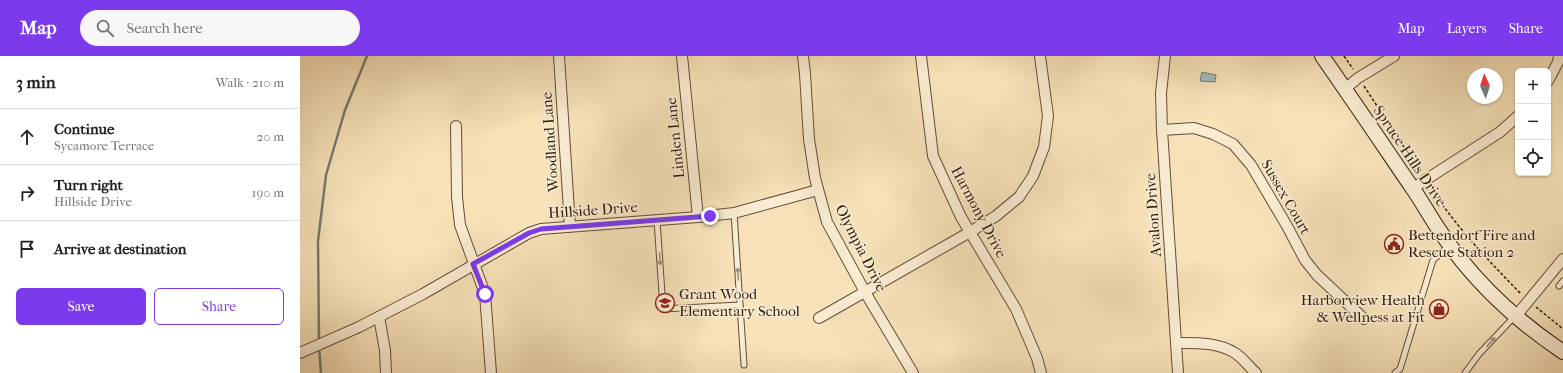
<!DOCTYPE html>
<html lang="en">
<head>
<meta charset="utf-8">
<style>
	:root { --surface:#fff; --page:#f6f6f6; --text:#202124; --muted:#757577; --line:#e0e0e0; --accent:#7c3aed }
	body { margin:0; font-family:"IM FELL French Canon",serif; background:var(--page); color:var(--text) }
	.controls { position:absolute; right:12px; top:12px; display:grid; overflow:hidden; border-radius:6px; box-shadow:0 1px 3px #0004 }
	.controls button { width:36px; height:36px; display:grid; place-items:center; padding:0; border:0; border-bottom:1px solid var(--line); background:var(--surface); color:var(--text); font:20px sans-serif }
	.compass { position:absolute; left:1167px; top:12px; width:36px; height:36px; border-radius:50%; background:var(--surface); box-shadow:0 1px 3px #0004; rotate:356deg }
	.stop { position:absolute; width:12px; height:12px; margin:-9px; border:3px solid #7c3aed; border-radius:50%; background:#fff }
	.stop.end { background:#7c3aed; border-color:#fff; box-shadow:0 1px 4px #0008 }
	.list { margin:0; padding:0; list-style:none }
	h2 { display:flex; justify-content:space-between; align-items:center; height:52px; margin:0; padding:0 16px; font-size:17px }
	h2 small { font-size:13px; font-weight:400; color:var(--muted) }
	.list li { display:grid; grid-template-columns:26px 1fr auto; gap:12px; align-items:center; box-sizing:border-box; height:56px; padding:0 16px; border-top:1px solid var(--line) }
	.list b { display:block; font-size:15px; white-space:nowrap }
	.list p { margin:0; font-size:13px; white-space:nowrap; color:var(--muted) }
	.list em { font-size:13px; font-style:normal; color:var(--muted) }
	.actions { display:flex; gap:8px; padding:12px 16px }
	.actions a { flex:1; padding:9px 0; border:1px solid var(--accent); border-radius:6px; text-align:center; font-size:14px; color:var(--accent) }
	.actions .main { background:var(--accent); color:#fff }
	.icon { flex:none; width:22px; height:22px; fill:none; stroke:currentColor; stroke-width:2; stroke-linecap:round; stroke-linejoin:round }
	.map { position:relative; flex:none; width:1263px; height:317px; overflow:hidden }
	header { display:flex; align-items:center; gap:24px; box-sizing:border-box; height:56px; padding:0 20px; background:var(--accent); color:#fff }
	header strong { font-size:19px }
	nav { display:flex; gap:22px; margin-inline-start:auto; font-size:14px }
	.search { width:280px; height:36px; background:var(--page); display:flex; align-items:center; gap:10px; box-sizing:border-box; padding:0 14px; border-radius:22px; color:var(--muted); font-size:15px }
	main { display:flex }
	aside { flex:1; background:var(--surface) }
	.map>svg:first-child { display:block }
</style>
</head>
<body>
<header>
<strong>Map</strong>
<div class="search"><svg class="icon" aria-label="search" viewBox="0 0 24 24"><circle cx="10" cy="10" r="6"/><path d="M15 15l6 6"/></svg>Search here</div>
<nav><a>Map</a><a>Layers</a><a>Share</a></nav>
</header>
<main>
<aside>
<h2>3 min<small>Walk · 210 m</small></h2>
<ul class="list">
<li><svg class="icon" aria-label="ahead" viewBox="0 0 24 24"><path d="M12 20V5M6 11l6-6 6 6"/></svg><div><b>Continue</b><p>Sycamore Terrace</p></div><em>20 m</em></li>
<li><svg class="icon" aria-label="right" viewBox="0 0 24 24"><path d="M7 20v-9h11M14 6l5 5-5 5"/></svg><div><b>Turn right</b><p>Hillside Drive</p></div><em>190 m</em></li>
<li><svg class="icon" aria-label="arrive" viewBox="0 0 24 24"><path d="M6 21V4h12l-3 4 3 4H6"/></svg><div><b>Arrive at destination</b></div></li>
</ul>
<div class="actions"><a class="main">Save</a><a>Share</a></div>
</aside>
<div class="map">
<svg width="1263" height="317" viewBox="0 0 1263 317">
	<rect width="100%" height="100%" fill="#f7e2b9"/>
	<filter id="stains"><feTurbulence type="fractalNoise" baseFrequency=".005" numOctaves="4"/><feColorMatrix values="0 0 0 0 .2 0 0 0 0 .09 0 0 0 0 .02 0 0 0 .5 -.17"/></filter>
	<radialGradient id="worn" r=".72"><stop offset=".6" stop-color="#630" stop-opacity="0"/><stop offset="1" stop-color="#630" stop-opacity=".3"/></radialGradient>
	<!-- water -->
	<path fill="#a3babb" stroke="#757a75" d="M902,16L916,19L915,26L900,25Z"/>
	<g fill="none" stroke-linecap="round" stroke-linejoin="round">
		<!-- stream -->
		<g stroke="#757a75" stroke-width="2.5">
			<path d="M19,286L18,185L26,119L45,54L67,0"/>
			<path d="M19,291L21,317"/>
		</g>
		<defs>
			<g id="lane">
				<path d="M357,164L363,253L440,249L434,157"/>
				<path d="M1259,230L1263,225"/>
				<path d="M440,249L444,309"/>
				<path d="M1095,317L1100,313L1133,204L1149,190"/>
				<path d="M1165,317L1179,298L1215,260"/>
			</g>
			<g id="street">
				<path d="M259,0L270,170"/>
				<path d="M382,0L398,161"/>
				<path d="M503,0L505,18L509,83L515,122L527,166L565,236L613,317"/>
				<path d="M621,0L633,100L661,161L716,253L737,302L741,317"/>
				<path d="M865,0L861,37L862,74L878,317"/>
				<path d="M1248,25L1258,6L1259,0"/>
				<path d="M1045,33L1058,22L1094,0"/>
				<path d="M156,70L157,141L160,169L185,238L191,317"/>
				<path d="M862,74L894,72L913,78L933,88L951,109L987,170L1005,204L1017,219L1064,263"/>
				<path d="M1113,132L1200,76L1218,60"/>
				<path d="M1216,260L1263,203"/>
				<path d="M79,261L85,294L86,317"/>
				<path d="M519,262L670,176L696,160L719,141L733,120L744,91L748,60L740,0"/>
				<path d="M876,287C897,287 917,286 935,297C943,302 949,311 956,317"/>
				<path d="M0,297L59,271L123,238L229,177L241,173L398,161L434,157L518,134"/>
			</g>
			<path id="secondary" d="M1022,0C1052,43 1081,86 1111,130C1122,145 1131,163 1142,178C1173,224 1217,265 1263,296"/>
		</defs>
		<!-- lane casing -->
		<use href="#lane" stroke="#624d38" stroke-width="7"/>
		<!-- street casing -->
		<use href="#street" stroke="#624d38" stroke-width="12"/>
		<!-- secondary casing -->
		<use href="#secondary" stroke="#301b0d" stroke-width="16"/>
		<!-- path -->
		<g stroke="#301b0d" stroke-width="1.5" stroke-dasharray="3 2" stroke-linecap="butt">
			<path d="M1044,0L1053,13"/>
			<path d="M1064,30L1121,117"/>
			<path d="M1131,132C1157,172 1188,204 1221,238"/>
			<path d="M1236,251L1263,273"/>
		</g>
		<!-- lane -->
		<use href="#lane" stroke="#faecd2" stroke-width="5"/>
		<!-- street -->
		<use href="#street" stroke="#faecd2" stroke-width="10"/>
		<!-- secondary -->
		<use href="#secondary" stroke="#faecd2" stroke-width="14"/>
	</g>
	<!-- one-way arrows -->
	<defs><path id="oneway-shaft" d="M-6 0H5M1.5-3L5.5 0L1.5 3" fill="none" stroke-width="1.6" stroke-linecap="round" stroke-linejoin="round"/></defs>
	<g stroke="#9f8e79">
		<use href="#oneway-shaft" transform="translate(360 203) rotate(86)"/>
		<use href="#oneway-shaft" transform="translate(438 218) rotate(-94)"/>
		<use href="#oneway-shaft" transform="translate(1191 286) rotate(-47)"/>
	</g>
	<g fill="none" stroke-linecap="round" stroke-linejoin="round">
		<!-- route -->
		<path stroke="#7c3aed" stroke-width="5" d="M185,238L173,208L229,177L241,173L410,160"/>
	</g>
	<!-- icons -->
	<defs>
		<symbol id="civic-ring" viewBox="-11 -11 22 22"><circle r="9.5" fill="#faecd2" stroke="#8f2418" stroke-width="1.5"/><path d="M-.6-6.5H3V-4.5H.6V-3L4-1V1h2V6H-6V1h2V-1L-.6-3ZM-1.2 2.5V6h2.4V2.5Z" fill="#8f2418"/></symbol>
		<symbol id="school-ring" viewBox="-11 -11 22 22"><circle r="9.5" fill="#faecd2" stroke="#8f2418" stroke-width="1.5"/><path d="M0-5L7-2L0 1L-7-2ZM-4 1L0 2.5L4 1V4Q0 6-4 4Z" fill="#8f2418"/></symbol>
		<symbol id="shop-ring" viewBox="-11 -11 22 22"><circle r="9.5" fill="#faecd2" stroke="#8f2418" stroke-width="1.5"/><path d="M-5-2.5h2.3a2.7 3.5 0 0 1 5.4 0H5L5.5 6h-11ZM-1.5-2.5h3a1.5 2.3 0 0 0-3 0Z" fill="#8f2418"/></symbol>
	</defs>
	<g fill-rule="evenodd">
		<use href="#civic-ring" x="1083" y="177" width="22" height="22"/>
		<use href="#school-ring" x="354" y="236" width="22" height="22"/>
		<use href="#shop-ring" x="1128" y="242" width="22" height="22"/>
	</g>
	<g text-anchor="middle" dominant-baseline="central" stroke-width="3" stroke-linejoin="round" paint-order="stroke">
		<!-- street labels -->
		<g font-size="15" fill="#301b0d" stroke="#faecd2">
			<text transform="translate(375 82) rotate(-96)">Linden Lane</text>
			<text transform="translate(250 86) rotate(-94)">Woodland Lane</text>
			<text transform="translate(1110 100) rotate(56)">Spruce Hills Drive</text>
			<text transform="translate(986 141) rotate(60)">Sussex Court</text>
			<text transform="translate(293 154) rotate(-4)">Hillside Drive</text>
			<text transform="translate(679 156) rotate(62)">Harmony Drive</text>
			<text transform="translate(853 159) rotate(-94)">Avalon Drive</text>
			<text transform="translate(561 192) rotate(63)">Olympia Drive</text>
		</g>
		<!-- poi labels -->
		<g font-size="15" fill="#301b0d" stroke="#faecd2" text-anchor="start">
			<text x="1108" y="179">Bettendorf Fire and<tspan x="1108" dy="17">Rescue Station 2</tspan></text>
			<text x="379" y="238">Grant Wood<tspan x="379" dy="17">Elementary School</tspan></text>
			<text x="1125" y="244" text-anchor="end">Harborview Health<tspan x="1125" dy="17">&amp; Wellness at Fit</tspan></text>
		</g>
	</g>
	<rect width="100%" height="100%" filter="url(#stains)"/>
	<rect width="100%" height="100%" fill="url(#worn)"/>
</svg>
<div class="controls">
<button>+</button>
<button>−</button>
<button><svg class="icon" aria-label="locate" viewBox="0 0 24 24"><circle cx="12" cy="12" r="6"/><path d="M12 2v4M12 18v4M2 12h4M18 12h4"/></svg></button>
</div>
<svg class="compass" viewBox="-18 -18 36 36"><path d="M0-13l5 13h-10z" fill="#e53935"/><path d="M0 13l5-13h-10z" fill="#757577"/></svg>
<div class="stop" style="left:185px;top:238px"></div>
<div class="stop end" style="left:410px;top:160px"></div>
</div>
</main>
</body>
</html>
